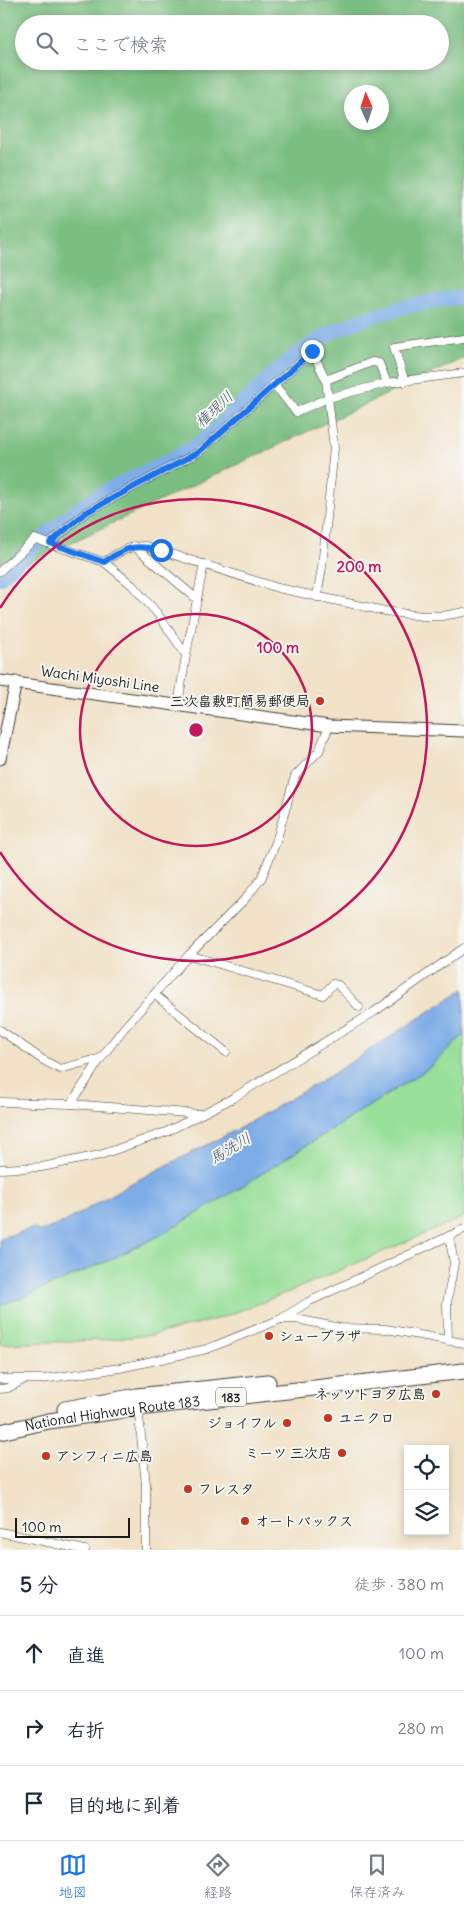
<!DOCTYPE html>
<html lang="ja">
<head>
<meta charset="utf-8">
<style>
	:root { --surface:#fff; --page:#f2f2f3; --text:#1f2937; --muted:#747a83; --line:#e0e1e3; --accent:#1a73e8 }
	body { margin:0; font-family:Delius,"Klee One",sans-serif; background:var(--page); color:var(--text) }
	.controls { position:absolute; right:15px; bottom:15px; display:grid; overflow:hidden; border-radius:0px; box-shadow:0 2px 8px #0003 }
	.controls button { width:45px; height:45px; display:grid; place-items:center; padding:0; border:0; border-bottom:1px solid var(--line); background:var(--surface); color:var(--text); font:25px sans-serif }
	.compass { position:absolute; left:344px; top:85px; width:45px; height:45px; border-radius:50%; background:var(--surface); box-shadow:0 2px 8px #0003; rotate:357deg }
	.scale { position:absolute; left:15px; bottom:12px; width:115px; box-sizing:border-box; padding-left:5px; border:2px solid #1c1c1c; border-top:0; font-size:14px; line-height:18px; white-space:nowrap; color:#1c1c1c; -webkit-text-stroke:4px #f6f6f2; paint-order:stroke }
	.stop { position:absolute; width:15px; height:15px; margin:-11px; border:4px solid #1a73e8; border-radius:50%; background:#fff }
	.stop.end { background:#1a73e8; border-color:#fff; box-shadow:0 1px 5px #0008 }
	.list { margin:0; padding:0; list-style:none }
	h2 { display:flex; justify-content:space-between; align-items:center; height:65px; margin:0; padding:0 20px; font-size:21px }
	h2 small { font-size:16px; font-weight:400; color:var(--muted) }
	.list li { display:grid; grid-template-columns:32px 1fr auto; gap:15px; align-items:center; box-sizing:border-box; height:75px; padding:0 20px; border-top:1px solid var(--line) }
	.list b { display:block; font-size:19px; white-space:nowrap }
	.list em { font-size:16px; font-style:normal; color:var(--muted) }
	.icon { flex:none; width:28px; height:28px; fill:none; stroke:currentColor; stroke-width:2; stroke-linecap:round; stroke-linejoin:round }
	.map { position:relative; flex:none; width:464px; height:1550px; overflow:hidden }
	.search { position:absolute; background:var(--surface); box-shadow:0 2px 8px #0003; left:15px; right:15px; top:15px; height:55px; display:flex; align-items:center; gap:12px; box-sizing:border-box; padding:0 18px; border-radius:28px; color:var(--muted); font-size:19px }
	.sheet { height:290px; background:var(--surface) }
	nav { display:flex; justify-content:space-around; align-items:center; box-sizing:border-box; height:70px; border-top:1px solid var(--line); background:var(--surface); font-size:14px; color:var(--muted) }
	nav a { display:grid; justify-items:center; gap:2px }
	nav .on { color:var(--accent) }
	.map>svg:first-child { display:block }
</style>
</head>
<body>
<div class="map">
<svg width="464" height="1550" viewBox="0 0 464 1550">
	<rect width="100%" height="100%" fill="#f6f6f2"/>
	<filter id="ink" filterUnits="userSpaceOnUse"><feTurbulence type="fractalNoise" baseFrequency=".02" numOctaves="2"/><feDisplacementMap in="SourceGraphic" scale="10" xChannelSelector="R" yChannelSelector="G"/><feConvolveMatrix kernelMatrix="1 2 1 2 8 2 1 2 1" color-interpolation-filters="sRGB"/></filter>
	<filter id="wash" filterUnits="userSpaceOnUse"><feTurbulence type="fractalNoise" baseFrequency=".0096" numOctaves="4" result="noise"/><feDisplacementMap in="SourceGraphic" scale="20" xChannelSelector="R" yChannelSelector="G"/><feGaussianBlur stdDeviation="1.12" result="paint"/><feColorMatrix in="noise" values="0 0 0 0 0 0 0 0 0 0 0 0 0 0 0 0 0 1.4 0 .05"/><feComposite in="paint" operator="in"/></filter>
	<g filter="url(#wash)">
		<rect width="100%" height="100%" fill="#f1e1c6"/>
		<!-- green -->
		<path fill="#98df99" stroke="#5a7e5a" d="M464,1035V1217L296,1289L221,1318L152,1335L101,1340L0,1344V1305L23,1297L105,1262L161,1235L228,1195L429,1068Z"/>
		<!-- forest -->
		<path fill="#7abe81" stroke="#4b6d4e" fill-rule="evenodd" d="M0,0H464V358L17,568L0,570ZM24,24H440V61H24ZM352,92H382V122H352Z"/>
		<!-- water -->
		<path fill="#7dace7" stroke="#4c6482" d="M464,989V1035L429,1068L228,1195L161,1235L105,1262L23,1297L0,1305V1238L34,1228L39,1232L65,1222L126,1186L238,1129L331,1075Z"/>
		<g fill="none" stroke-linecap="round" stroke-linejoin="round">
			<!-- river -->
			<path stroke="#7dace7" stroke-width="14" d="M0,578C31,550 62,517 99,495C132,475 171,463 203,441C211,436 218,427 225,420C248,399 270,375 294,356C342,319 405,304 464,297"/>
		</g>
	</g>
	<g filter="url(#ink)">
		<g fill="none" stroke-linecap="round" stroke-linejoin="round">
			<defs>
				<g id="street">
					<path d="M326,380L372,362L379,363L387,383"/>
					<path d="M405,382L394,347L464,337"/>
					<path d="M274,384L296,412L328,398L387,383L464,373"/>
					<path d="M50,543L85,513L199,452L312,351L326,380L334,448L322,567L317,597"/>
					<path d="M134,546L197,599"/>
					<path d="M104,562C119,552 127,546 146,546L278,588L385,611L422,616H442L464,612"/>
					<path d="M0,571L35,539L104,562L132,585L157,613L186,655"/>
					<path d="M178,705L186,655L204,564"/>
					<path d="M189,955L323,995L333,984L338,985L359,1007"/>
					<path d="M155,995L226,1052"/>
					<path d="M0,1030L43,1060L60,1069L101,1058"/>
					<path d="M0,1102L71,1104L200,1114"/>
					<path d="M71,1104L101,1058L124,1028L189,955L244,900L261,879L276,842L295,776L319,751L329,726"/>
					<path d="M0,1169L42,1167L100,1155L166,1132L233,1098L374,1012L464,948"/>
					<path d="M281,1319H296L341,1328L386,1329L464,1343"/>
					<path d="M448,1341L447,1303L454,1263L449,1236"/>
					<path d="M0,1379H43L120,1368L207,1349L281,1319L308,1302L464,1229"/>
					<path d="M0,1389L8,1388L23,1380"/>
					<path d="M138,1406L146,1485V1550"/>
					<path d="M0,1532L85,1550"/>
				</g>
				<g id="secondary">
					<path d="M0,681L329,726L464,731"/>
					<path d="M0,759L16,682"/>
				</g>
				<g id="highway">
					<path d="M65,1409L137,1396L268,1382"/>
					<path id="s1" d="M0,1432L49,1421L138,1408L464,1371"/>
				</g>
			</defs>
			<!-- street casing -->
			<use href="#street" stroke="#3c3a36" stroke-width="9"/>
			<!-- secondary casing -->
			<use href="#secondary" stroke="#3c3a36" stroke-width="13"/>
			<!-- highway casing -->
			<use href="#highway" stroke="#3c3a36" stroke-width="17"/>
			<!-- street -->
			<use href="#street" stroke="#fff" stroke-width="8"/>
			<!-- secondary -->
			<use href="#secondary" stroke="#fff" stroke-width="11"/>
			<!-- highway -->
			<use href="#highway" stroke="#fff" stroke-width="15"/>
		</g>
	</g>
	<g fill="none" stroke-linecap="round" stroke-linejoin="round" filter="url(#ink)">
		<!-- route -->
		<path stroke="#1a73e8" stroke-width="6" d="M161,550C134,544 126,547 104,562L50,543L85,513L199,452L312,351"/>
	</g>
	<!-- distance rings -->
	<g fill="none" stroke="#c2185b" stroke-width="2.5">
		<circle cx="196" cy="730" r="116"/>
		<path d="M0 608A231 231 0 1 1 0 852"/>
	</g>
	<!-- markers -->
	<g fill="#c8321e" stroke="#f6f6f2" stroke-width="2">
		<circle cx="320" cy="701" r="5"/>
		<circle cx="269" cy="1336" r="5"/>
		<circle cx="436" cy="1394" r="5"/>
		<circle cx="328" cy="1418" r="5"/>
		<circle cx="287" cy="1423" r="5"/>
		<circle cx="342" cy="1453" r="5"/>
		<circle cx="46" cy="1456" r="5"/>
		<circle cx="188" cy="1489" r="5"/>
		<circle cx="245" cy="1521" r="5"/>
	</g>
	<g text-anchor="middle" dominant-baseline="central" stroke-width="4" stroke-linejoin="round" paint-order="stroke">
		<!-- shield labels -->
		<rect fill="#f6f6f2" stroke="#5d5d5c" stroke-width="1" x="216" y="1387.5" width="30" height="19" rx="4"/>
		<g font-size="12" font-weight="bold" fill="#1c1c1c">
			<text x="231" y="1397">183</text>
		</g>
		<!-- street labels -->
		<g font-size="14" fill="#1c1c1c" stroke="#f6f6f2">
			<text transform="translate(100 679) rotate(8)">Wachi Miyoshi Line</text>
			<text stroke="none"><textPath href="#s1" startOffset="114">National Highway Route 183</textPath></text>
		</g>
		<!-- poi labels -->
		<g font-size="14" font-weight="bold" fill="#1c1c1c" stroke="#f6f6f2" text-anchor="start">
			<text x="310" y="701" text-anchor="end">三次畠敷町簡易郵便局</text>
			<text x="279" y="1336">シュープラザ</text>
			<text x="426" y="1394" text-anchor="end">ネッツトヨタ広島</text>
			<text x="338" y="1418">ユニクロ</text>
			<text x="277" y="1423" text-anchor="end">ジョイフル</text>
			<text x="332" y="1453" text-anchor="end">ミーツ 三次店</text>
			<text x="56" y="1456">アンフィニ広島</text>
			<text x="198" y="1489">フレスタ</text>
			<text x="255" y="1521">オートバックス</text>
		</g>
		<!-- water labels -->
		<g font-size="15" font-style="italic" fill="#43566d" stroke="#f6f6f2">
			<text transform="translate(214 409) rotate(-43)">権現川</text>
			<text transform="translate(230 1148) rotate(-31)">馬洗川</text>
		</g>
	</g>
	<circle cx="196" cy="730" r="8" fill="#c2185b" stroke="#f6f6f2" stroke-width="2.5"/>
	<g font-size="15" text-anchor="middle" font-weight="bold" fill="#c2185b" stroke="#f6f6f2" stroke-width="4" stroke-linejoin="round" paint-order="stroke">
		<text x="359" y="572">200 m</text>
		<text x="278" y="653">100 m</text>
	</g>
</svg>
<div class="controls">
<button><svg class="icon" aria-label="locate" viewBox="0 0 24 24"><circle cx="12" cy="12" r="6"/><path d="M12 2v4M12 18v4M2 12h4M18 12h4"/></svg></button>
<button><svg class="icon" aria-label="layers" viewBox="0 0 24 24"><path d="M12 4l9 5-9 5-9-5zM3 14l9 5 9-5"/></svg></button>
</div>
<svg class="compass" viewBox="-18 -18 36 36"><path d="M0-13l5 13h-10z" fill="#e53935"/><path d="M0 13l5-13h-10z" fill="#747a83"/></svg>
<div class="scale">100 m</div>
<div class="stop" style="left:161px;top:550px"></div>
<div class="stop end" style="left:312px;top:351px"></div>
<div class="search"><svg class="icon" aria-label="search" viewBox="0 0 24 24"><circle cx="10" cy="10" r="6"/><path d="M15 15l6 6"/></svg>ここで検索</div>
</div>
<section class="sheet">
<h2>5 分<small>徒歩 · 380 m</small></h2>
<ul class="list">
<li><svg class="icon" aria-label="ahead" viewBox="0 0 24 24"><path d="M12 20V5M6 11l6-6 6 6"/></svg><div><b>直進</b></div><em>100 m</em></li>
<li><svg class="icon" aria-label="right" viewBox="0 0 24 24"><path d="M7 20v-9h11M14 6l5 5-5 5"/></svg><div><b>右折</b></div><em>280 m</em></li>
<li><svg class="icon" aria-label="arrive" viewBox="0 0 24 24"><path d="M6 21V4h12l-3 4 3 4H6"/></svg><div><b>目的地に到着</b></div></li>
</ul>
</section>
<nav>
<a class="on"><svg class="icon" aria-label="map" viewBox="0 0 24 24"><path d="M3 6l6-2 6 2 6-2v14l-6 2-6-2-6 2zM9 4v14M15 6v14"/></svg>地図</a>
<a><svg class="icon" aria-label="directions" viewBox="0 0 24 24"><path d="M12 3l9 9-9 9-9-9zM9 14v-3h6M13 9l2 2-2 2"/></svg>経路</a>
<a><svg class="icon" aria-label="saved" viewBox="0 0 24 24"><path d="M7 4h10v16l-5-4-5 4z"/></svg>保存済み</a>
</nav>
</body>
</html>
